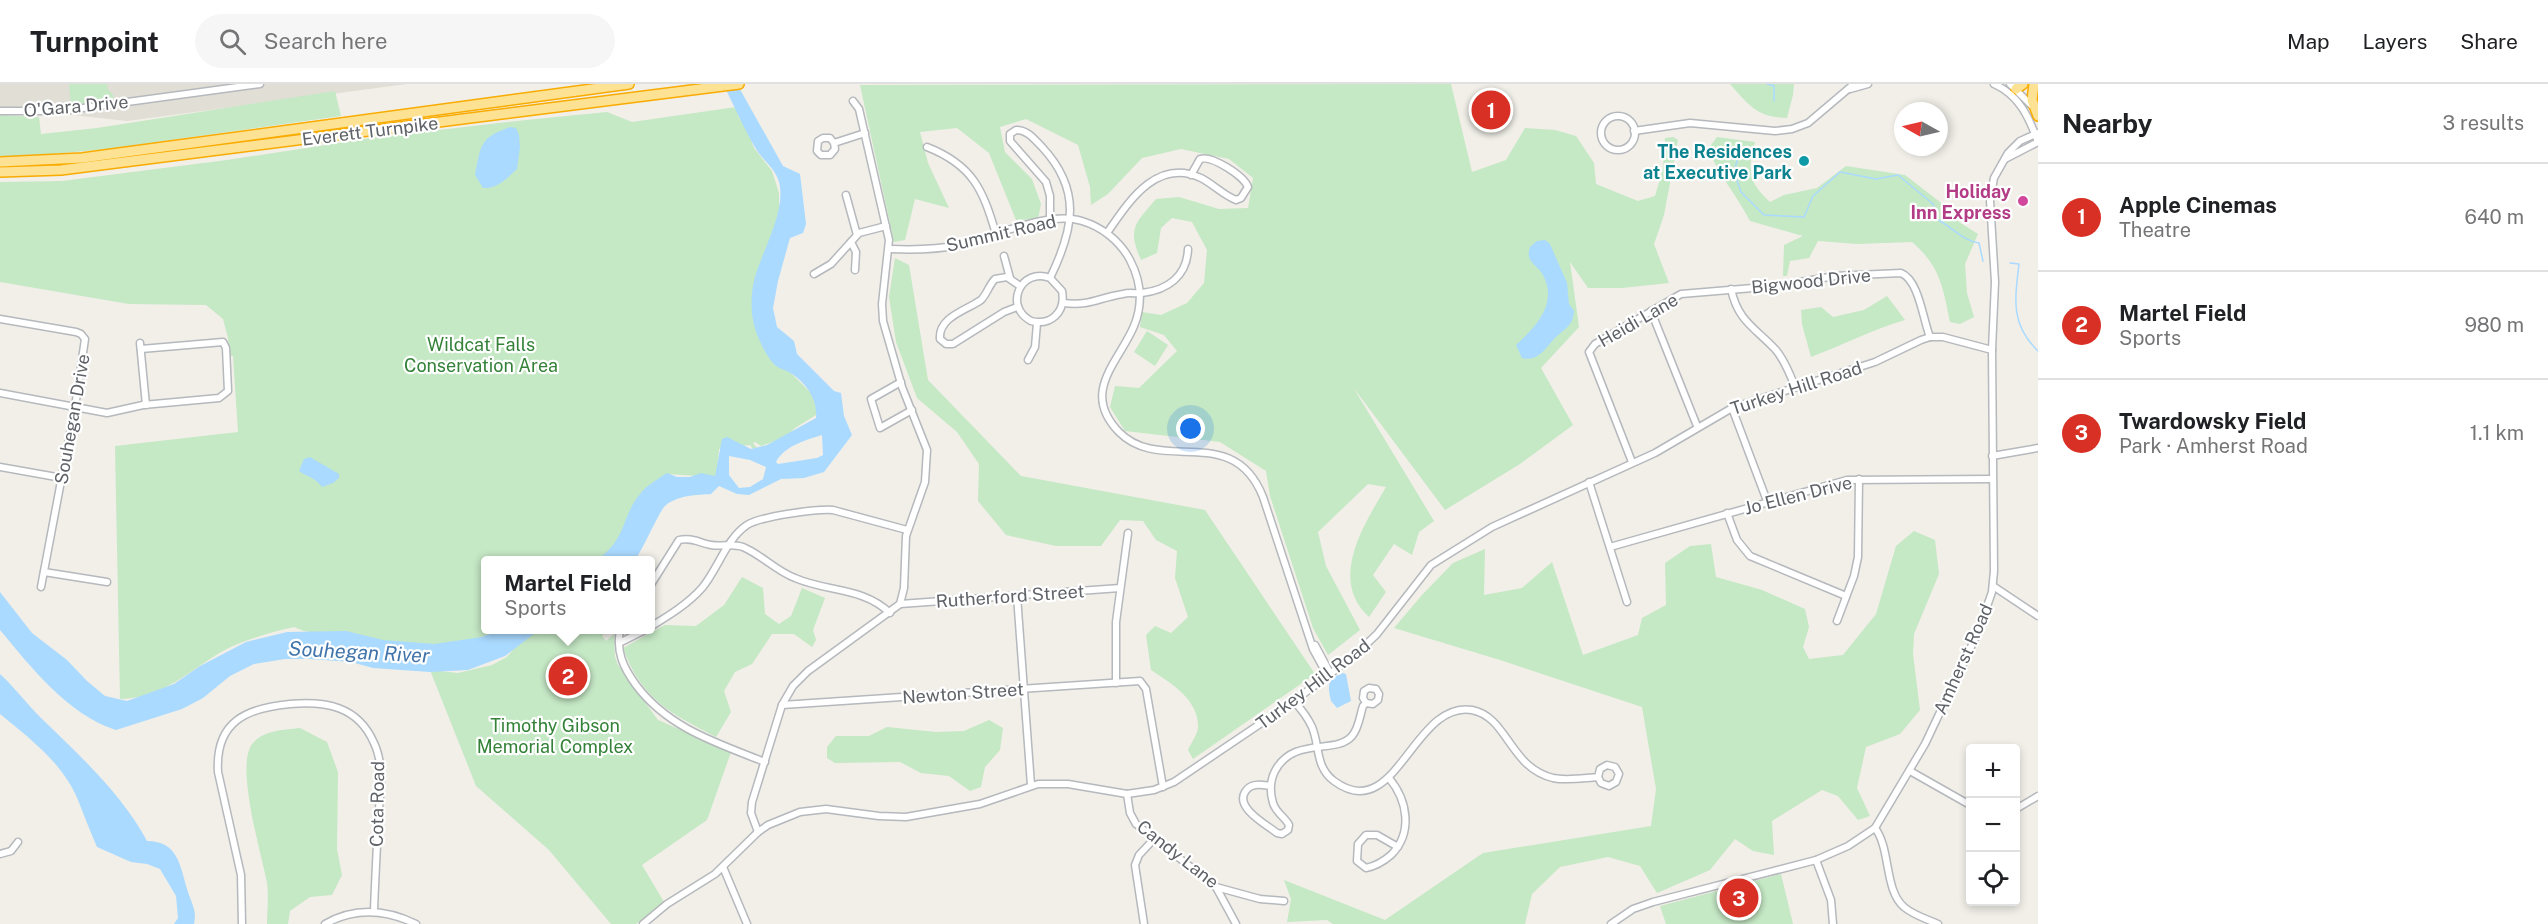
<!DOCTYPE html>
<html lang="en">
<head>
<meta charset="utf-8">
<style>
	:root { --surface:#fff; --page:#f6f6f6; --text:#202124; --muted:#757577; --line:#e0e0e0; --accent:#d93025 }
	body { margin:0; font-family:"Public Sans",sans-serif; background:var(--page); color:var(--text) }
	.controls { position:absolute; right:18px; bottom:18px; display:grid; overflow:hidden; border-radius:6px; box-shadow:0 3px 9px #0003 }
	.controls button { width:54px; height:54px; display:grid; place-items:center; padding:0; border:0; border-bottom:2px solid var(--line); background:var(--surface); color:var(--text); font:30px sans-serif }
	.compass { position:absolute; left:1894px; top:18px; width:54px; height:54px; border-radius:50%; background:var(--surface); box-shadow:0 3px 9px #0003; rotate:278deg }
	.you { position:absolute; left:1191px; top:345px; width:21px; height:21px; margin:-15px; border:4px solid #fff; border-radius:50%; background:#1a73e8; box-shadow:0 0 0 9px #1a73e833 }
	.badge { display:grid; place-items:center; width:39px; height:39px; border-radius:50%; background:var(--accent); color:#fff; font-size:20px; font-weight:700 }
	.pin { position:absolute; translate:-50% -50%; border:3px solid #fff; box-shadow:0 2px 6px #0006 }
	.popup { position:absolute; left:481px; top:472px; width:174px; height:78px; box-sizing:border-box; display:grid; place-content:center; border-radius:6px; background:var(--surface); filter:drop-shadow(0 2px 4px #0005); font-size:20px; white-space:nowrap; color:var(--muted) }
	.popup b { font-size:22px; color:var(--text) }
	.popup::after { content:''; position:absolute; left:50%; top:100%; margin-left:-12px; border:12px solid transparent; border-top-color:var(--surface) }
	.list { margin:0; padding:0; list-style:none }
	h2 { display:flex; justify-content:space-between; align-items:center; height:78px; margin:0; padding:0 24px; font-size:26px }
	h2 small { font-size:20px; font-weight:400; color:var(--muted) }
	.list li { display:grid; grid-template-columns:39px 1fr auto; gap:18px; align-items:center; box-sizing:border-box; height:108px; padding:0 24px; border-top:2px solid var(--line) }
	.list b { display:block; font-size:22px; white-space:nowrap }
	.list p { margin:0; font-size:20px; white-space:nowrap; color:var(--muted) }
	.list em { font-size:20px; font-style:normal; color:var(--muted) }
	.icon { flex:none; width:33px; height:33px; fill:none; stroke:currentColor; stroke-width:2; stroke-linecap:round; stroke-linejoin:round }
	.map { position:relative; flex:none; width:2038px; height:840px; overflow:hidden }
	header { display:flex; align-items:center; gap:36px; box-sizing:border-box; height:84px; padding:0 30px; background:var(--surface); border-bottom:2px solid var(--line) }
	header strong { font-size:28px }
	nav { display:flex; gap:33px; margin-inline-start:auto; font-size:21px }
	.search { width:420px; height:54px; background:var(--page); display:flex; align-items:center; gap:15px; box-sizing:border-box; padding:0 21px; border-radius:33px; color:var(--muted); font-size:22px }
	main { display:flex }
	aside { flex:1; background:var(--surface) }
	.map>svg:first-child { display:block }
</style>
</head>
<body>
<header>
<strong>Turnpoint</strong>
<div class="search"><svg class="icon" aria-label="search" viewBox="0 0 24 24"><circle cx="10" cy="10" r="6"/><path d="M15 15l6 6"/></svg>Search here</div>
<nav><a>Map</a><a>Layers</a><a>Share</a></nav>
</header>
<main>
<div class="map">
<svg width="2038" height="840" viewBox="0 0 2038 840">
	<rect width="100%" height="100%" fill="#f1efe8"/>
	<!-- education -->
	<path fill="#e1ded6" d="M0,0H407L127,37L0,23Z"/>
	<!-- green -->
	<g fill="#c5e8c5">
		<path d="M69,0H108L107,4L114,12L111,17L71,23Z"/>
		<path d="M1451,0L1472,88L1506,76L1525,44L1555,46L1576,52L1594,79L1596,100L1638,117L1655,112L1663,85L1665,54L1673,53L1678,56L1664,131L1654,160L1669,199L1622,204H1588L1570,178L1579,243L1541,284L1573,341L1520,380L1445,426L1353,303L1434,437L1419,448L1412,471L1394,460L1373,491L1386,508L1369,533C1328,495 1364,441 1386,403L1368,400L1318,448L1326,482L1360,546L1328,571L1313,544L1270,412L1266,387L1220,358L1125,347L1110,323L1115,302L1139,304L1177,267L1164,251L1140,243L1142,228L1161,231L1187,219L1204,199L1207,166L1192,138L1172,134L1161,144L1157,169L1141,176C1127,144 1135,140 1156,115L1179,113L1219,125L1248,124L1253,94L1229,75L1181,65L1142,74L1108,110L1091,121L1090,103L1078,61L1026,35L1000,43L1005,68L1032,95L1041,120L1038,135L1016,136L989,69L957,44L920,48L928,79L949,124L915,115L905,156L894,158L860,1Z"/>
		<path d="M1730,0H1794L1793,11L1787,34C1756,33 1749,21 1730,0Z"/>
		<path d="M335,7L341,32L107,65L19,73L0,72V31L39,33L41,50L97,44Z"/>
		<path d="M736,23L739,34L745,39L754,64L772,87L779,109V133L752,218L754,234L777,282L788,286L816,314L818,326L816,331L795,344L786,353L761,362L755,358L753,359L757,364L753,365L750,361L719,365L716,392L713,393L667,390C646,420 628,456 597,476H486V546H498C451,574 357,556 304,547L294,543C271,548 244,556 223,567C188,587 164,614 120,615L115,362L238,348L233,272H229L228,254L223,235L206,221L129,220L0,198V98L62,97L227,76L378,53L526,36L607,28L632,38Z"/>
		<path d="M1717,53L1755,58C1748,86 1747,97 1770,118L1784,111L1817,104L1846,82L1905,91L1940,118L1959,138L1978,150L1965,180L1967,209L1974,233L1960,240L1950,238C1943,203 1940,182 1912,158L1857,160L1818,157L1809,174L1790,177L1787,192H1783L1784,161L1803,152L1750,137C1737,112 1719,91 1708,65Z"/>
		<path d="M895,174L909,181L928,296L1021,392L1205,426L1315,590L1193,675L1188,666C1191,659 1198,650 1198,643C1199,616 1171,599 1151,586L1146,551L1155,542L1171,549L1188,533L1175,494L1177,467L1156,456L1143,437L1120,436L1101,462H1056L1006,451L978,417L979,380L957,348L917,314L896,258L889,213Z"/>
		<path d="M1887,212L1905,236C1873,245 1843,261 1811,273L1802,240L1801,226L1821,223L1833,233L1864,226Z"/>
		<path d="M1147,247L1168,261L1155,282L1134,268Z"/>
		<path d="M1914,447L1935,456L1939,490L1914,550L1913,570L1920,626L1900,650L1866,663L1857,704L1870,732L1858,736L1838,712L1822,706L1772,737L1774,771L1753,767L1735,755L1710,786L1657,809L1640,782L1608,773L1560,783L1532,810L1525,840H1333L1327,836L1287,838L1291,815L1284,796L1385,836L1483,769L1651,742L1656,705L1642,623L1500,576L1394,544L1422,511L1453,479L1485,465L1484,511L1522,504L1552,478L1583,571L1638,551L1642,534L1666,521L1665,479L1690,462L1711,460L1716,493L1762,506L1805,525L1809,543L1803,563L1809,575L1843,571L1876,530L1896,462Z"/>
		<path d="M742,493L763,504L765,530L779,540L791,532L802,504L825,514L813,546L816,556L812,563L794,550H772L752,580L735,588L724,607L731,628L716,653C670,629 642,616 623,564L665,541L696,542L724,521Z"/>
		<path d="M537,546H607L602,552L606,557L614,550L615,573L618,581L658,636L731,668L707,736L642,781L664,818L636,840H611L549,766L476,702L430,586L458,589L492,581L507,573L520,557Z"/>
		<path d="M989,636L1003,644L1000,666L985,683L981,703L970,707L949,692L921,689L900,678L835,679L827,674V663L836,652H869L887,643L936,648L964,647Z"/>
		<path d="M300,644L327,658L338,688L337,765L342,791L332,811L310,813L290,827L288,840H267C267,827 269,812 267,799C262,771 234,680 253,659C264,646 284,646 300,644Z"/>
		<path d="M1781,790L1793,840H1666L1660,822Z"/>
	</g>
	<!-- water -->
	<g fill="#aadaff" fill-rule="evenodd">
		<path d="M723,0H737L783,82L800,90L806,140L803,149L790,154L778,197L773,224L777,243L794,257L797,270L834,307L841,309L844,332L852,351L824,388L804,394L781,395L749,411L737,410L719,402L711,410C697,411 677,411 665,422C660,426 642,467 635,476H597C627,455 621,433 640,410C647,401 658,395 667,389L677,393H690L701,389L715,392L722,355L727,353L751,365L767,361L816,334C818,314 804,296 787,287C783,285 778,284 775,281C766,273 757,252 754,241C750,225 751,202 757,187C765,162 788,121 778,95C774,84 762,75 756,65C744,45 734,21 723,0ZM822,351L823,371L817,374L778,380L776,378C784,362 806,356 822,351ZM729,372L750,376L766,383L763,395L750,403L739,404L729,391Z"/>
		<path d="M510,43L516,44L519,51L520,63L517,85C507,94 497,105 483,104L475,91C481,60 480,54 510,43Z"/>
		<path d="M1545,156L1550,160L1567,199L1569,220L1574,227C1573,241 1566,244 1556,253C1545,264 1539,278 1522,274L1516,261C1537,242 1558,219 1543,191C1536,179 1525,179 1530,163L1537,157Z"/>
		<path d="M310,373L339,390V394L333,399L322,403C315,393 307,393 299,387L304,375Z"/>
		<path d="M0,508L32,549L67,576L87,597L105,612L127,617L174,600L200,582L246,558L287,548L346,547L383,556L434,560L482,553L499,546H539L505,572L468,586L430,588L373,584L351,578L310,575H285L254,580L230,592L203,614L182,625L116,646C68,631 31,583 0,546Z"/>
		<path d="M1343,589L1346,590L1351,617L1337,624L1331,617C1328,602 1326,595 1343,589Z"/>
		<path d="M0,590C15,604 27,620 41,634C80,672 122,710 147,757C179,757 180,783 188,808C192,821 197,826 194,840H174L178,834L176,812L160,785L147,780L131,778L97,763C90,747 84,731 78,716C63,679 29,654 0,630Z"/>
	</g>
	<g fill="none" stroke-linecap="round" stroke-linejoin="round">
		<!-- stream -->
		<g stroke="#aadaff" stroke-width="1.5">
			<path d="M1767,0L1774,2V17"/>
			<path d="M1756,67L1740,66L1734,88L1741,108L1764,131L1804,133L1813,112L1840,88L1876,95L1898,91L1933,120L1938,136C1952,143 1963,157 1979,159L1983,177"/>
			<path d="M2010,179L2019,180C2015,215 2010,240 2038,267"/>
		</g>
		<defs>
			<g id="minor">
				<path d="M1994,0C2019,11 2029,33 2038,58"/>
				<path d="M2010,0L2031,21"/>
				<path d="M1850,5L1868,0"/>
				<path d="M0,27H61L260,0"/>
				<circle cx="1618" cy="49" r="17"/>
				<path d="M1634,47L1690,39L1775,47L1792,45L1808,39L1854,0"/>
				<path d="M834,59L835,65L830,71H821L817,67L818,57L823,54H830L834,59L865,49"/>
				<path d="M927,63C973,81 983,106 996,150"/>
				<path d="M2005,75L2038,58"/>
				<path d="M846,111L857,151"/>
				<path d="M1107,149C1128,119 1156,73 1201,94C1213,100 1223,111 1236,116L1241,114L1248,103C1244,92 1212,71 1200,75L1191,91"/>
				<path d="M851,158L856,168L855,186"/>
				<path d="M890,165C913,166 935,166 958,161C993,154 1046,126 1082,137C1102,143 1120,157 1130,176C1141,197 1143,220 1134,242C1119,278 1080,308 1119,348C1161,391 1233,337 1263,413L1313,565L1324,585L1330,589"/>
				<path d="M1004,172L1010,194"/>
				<path d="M814,190L831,180L859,149L886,142"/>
				<path d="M1050,194L1062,207C1066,228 1051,242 1031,237C1003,222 1021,183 1050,194C1074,145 1082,106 1042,63C1034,55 1028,46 1016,46L1010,50V57L1046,98L1050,112V136"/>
				<path d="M1731,205C1738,237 1754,243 1775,265C1784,275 1790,290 1795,303"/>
				<path d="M1063,219C1092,222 1097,214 1123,210C1129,208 1136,210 1142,209C1168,206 1187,192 1188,165"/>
				<path d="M1017,223L1004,228L953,260H946L940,255C938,233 967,226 981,216C987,210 989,201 995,195L1007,193L1020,202"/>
				<path d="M1651,227L1697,342"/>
				<path d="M0,235L76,248L81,250L85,255L75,323L41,503"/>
				<path d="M140,259L146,321"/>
				<path d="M1028,276L1035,263L1037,239"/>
				<path d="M901,298L871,315L880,344L912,326"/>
				<path d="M0,309L107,329L143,321L219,314L228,307L226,264L223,258L141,265"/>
				<path d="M1732,324L1767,417"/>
				<path d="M1992,372L2038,364"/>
				<path d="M1632,378L1589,268L1595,260L1681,210L1777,202L1835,192L1901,189C1919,196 1923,236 1930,253"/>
				<path d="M0,383L62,394"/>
				<path d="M1589,398L1627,518"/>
				<path d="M1727,429L1737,456L1750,472L1846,512"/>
				<path d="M1610,463L1847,396L1991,395"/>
				<path d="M44,488L107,498"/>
				<path d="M650,502L679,456C691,453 700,459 711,461C722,463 732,459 743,463C762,471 776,487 795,494C827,508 863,503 890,529"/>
				<path d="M1993,502L2038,532"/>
				<path d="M1017,512L1031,701"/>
				<path d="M900,520L1120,504"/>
				<path d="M1837,537L1854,492L1858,473L1859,395"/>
				<path d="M650,543C668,532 688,520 702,504C718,485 726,455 747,441C762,432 815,425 833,426L907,446"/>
				<path d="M620,546C616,568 623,583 636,601C668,644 717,659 765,678"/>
				<path d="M619,559L645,546"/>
				<path d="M1315,561L1330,589"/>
				<path d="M1116,599V538L1128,449"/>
				<path d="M1294,617C1301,625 1308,634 1312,643C1320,662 1315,683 1334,697C1396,743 1413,616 1472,626C1508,633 1509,683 1553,694C1567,697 1583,694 1598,693L1601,699L1609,702L1616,698L1619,690L1615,683L1607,681L1600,685L1598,693"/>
				<path d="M782,621L1140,597L1146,605L1163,703"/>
				<path d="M1910,687L1970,721"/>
				<path d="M1389,694C1408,717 1413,749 1391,771C1384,777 1376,782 1366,784L1357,777L1358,760L1366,751H1377L1398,763"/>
				<path d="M1271,702C1262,701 1251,698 1245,708C1235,724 1267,741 1277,749L1282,750L1288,746L1289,741C1285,733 1276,729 1273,719C1270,709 1270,697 1275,687C1293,652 1336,671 1352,652C1359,644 1360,631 1363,622L1366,619L1373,620L1378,616L1379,610L1376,605L1369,604L1364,607L1363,614L1366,619"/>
				<path d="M1127,710L1130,729L1136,740L1216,803L1260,815L1284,817"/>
				<path d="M2016,725L2038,712"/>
				<path d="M1875,744C1891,765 1884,806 1904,823C1913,831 1927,835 1938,840"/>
				<path d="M758,748L751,729L752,718L782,621L793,602L808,587L900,520L904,504L906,452L925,398L927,366L902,303L883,237L882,220L889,156L859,25L853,17"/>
				<path d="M0,770L11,767L18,758"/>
				<path d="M1816,776L1831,816L1833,840"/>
				<path d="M723,783L747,840"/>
				<path d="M1216,803L1236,840"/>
				<path d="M242,840L241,791L218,688C215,637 247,624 290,620C326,617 358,622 374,659C385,682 380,711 378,735C377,766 375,796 374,827"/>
				<path d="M325,840C355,823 385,825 416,840"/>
				<path d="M643,840L667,820L715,790L758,748L768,741L800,728L826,725L879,732L906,733L980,720L1038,700H1068L1127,710L1154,706L1174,698L1294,617L1355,571L1377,550L1431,481L1492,443L1655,369L1732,324L1875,278L1921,256L1930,253H1943L1992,266"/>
				<path d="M1144,840L1135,781L1139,771L1154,755"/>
				<path d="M1611,840L1633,825L1653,818L1816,776L1848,762L1875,744L1925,660L1978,548L1992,508L1994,487L1992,266L1995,198L1990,116L1994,94L2008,69L2020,57L2038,49"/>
			</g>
			<g id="highway">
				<path d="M2034,0L2032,16L2038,32"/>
				<path d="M2016,5L2023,0"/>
				<path d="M0,78L82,74L629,0"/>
				<path d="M0,88L61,86L739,0"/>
			</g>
		</defs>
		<!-- minor casing -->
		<use href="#minor" stroke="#b5b8bc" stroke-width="9"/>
		<!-- highway casing -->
		<use href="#highway" stroke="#f9ab00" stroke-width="12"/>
		<!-- minor -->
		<use href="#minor" stroke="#fff" stroke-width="6"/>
		<!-- highway -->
		<use href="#highway" stroke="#fde293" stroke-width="9"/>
	</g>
	<!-- markers -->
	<circle fill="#0f9aa8" stroke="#fff" stroke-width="2" cx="1804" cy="77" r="6"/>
	<circle fill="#d1479c" stroke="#fff" stroke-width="2" cx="2023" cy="117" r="6"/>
	<g text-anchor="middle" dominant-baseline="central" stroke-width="4.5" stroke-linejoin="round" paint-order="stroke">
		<!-- street labels -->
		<g font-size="18" fill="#5f6368" stroke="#fff">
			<text transform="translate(76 22) rotate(-5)">O'Gara Drive</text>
			<text transform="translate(370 47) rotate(-7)">Everett Turnpike</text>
			<text transform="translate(1001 149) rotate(-13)">Summit Road</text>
			<text transform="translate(1811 197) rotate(-6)">Bigwood Drive</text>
			<text transform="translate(1638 236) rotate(-30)">Heidi Lane</text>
			<text transform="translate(1796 304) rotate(-18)">Turkey Hill Road</text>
			<text transform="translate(72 335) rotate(-80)">Souhegan Drive</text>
			<text transform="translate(1798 411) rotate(-14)">Jo Ellen Drive</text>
			<text transform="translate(1010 512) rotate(-4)">Rutherford Street</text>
			<text transform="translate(1963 575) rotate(-66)">Amherst Road</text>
			<text transform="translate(1313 600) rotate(-37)">Turkey Hill Road</text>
			<text transform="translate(963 609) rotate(-4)">Newton Street</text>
			<text transform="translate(377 720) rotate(-89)">Cota Road</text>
			<text transform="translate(1178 770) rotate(38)">Candy Lane</text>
		</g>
		<!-- culture labels -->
		<g font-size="18" font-weight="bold" fill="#0d838f" stroke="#fff" text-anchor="end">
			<text x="1792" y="67">The Residences<tspan x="1792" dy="21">at Executive Park</tspan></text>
		</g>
		<!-- hotel labels -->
		<g font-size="18" font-weight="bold" fill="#b23c85" stroke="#fff" text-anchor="end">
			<text x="2011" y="107">Holiday<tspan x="2011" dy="21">Inn Express</tspan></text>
		</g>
		<!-- park labels -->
		<g font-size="18" fill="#348238" stroke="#fff">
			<text x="481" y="260">Wildcat Falls<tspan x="481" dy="21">Conservation Area</tspan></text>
			<text x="555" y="641">Timothy Gibson<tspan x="555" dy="21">Memorial Complex</tspan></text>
		</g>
		<!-- water labels -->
		<g font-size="20" font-style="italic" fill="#4174aa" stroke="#fff">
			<text transform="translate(359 568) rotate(3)">Souhegan River</text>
		</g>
	</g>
</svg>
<div class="controls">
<button>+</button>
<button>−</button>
<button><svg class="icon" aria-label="locate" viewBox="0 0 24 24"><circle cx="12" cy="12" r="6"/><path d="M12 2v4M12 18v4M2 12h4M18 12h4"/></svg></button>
</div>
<svg class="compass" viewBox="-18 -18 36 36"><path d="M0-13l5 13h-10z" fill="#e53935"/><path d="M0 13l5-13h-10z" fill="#757577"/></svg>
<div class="you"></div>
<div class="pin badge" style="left:1491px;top:26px">1</div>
<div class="pin badge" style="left:568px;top:592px">2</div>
<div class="popup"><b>Martel Field</b>Sports</div>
<div class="pin badge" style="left:1739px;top:814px">3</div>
</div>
<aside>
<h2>Nearby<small>3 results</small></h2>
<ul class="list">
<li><span class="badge">1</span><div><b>Apple Cinemas</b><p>Theatre</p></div><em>640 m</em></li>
<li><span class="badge">2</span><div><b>Martel Field</b><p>Sports</p></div><em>980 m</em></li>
<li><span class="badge">3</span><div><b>Twardowsky Field</b><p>Park · Amherst Road</p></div><em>1.1 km</em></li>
</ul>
</aside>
</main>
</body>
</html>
